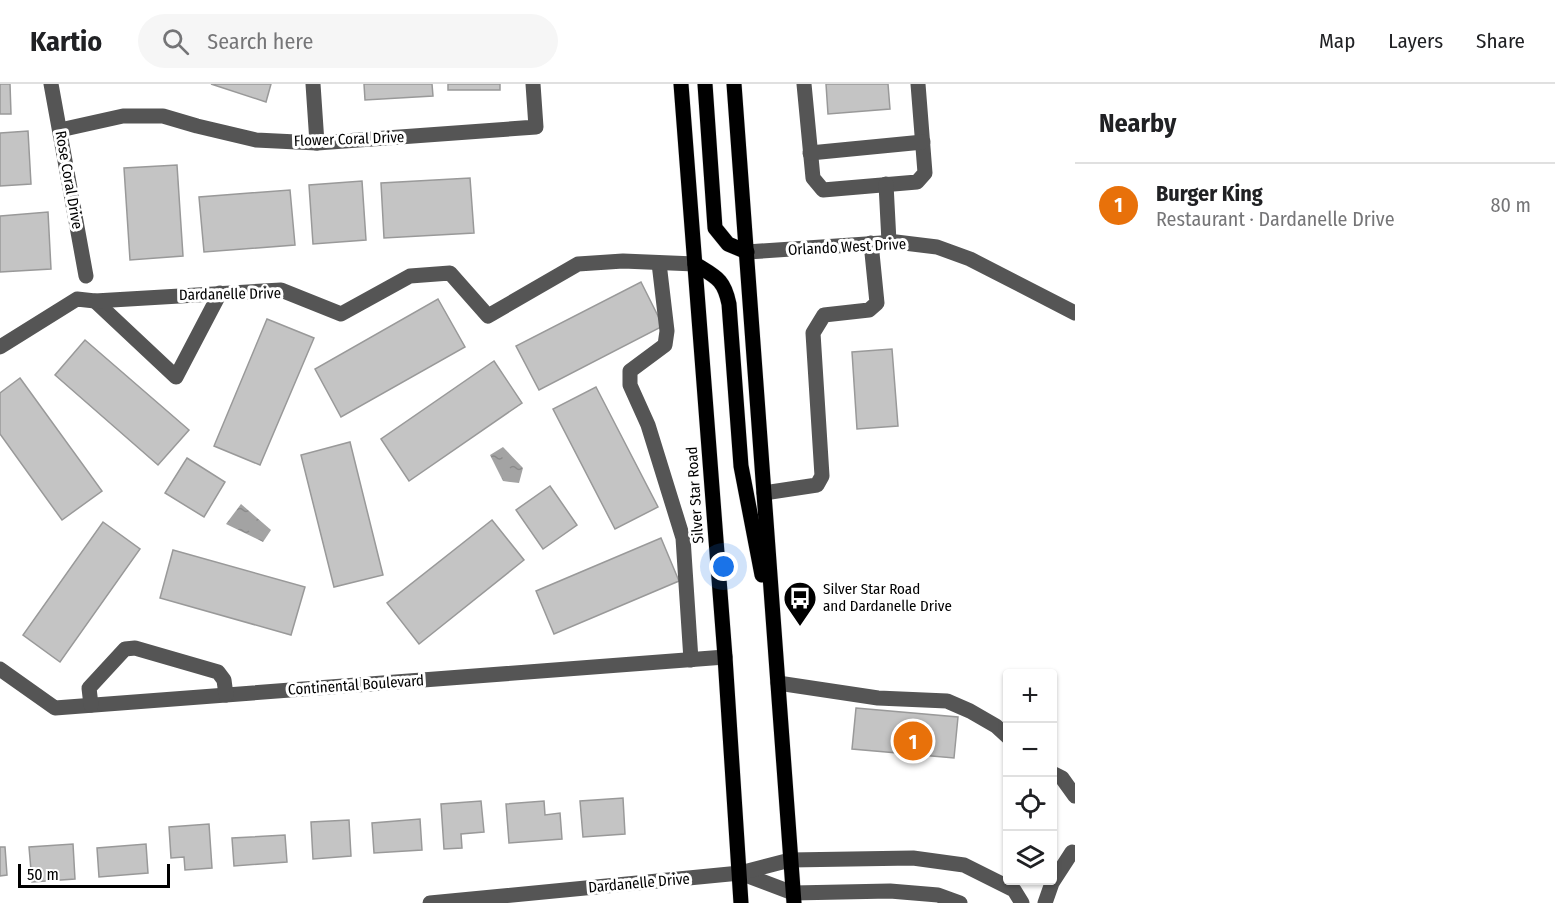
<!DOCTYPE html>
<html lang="en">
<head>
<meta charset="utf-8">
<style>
	:root { --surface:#fff; --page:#f6f6f6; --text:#202124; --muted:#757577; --line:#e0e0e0; --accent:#1a73e8 }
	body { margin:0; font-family:"Fira Sans Condensed",sans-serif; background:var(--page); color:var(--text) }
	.controls { position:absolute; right:18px; bottom:18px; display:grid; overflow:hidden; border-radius:6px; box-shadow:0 2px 4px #0004 }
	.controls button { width:54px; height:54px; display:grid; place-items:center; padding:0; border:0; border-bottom:2px solid var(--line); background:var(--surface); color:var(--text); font:30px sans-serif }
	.scale { position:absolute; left:18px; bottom:15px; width:152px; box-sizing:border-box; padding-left:6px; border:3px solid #000; border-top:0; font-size:16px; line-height:21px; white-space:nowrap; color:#000; -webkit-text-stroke:4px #fff; paint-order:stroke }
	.you { position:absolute; left:724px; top:483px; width:21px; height:21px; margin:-15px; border:4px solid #fff; border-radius:50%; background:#1a73e8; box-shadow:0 0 0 9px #1a73e833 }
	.badge { display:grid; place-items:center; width:39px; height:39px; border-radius:50%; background:var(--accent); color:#fff; font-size:20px; font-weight:700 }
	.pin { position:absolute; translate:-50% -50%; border:3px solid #fff; box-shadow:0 2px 6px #0006 }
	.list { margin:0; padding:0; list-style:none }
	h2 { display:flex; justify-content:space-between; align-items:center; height:78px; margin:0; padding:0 24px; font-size:26px }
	h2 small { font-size:20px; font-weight:400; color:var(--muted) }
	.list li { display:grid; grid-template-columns:39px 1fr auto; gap:18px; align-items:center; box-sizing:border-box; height:84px; padding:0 24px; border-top:2px solid var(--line) }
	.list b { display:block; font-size:22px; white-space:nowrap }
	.list p { margin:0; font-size:20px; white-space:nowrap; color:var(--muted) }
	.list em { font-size:20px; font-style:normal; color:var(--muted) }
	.icon { flex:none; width:33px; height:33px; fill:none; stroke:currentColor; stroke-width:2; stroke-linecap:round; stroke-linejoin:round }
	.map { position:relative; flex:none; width:1075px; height:819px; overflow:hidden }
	header { display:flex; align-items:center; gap:36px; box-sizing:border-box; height:84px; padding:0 30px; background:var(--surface); border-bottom:2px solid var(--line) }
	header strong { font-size:28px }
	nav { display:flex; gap:33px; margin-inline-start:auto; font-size:21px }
	.search { width:420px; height:54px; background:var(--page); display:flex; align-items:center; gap:15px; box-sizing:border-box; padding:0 21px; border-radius:33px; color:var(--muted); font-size:22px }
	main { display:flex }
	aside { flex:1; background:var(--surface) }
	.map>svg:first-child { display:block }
</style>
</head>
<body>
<header>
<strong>Kartio</strong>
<div class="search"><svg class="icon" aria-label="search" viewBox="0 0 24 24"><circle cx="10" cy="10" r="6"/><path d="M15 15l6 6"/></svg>Search here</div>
<nav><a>Map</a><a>Layers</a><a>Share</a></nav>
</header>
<main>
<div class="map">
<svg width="1075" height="819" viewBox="0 0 1075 819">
	<defs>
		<pattern id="water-ripples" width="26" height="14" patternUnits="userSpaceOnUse" patternTransform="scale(1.5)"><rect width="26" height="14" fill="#a3a3a3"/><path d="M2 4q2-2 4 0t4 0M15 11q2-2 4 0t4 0" fill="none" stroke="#8b8b8b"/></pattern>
	</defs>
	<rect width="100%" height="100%" fill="#fff"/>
	<!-- water -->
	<g fill="url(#water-ripples)">
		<path d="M503,363L523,384L519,399L503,397L490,371Z"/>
		<path d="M241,420L271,446L263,458L226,440Z"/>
	</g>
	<!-- building -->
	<g fill="#c4c4c4" stroke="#999" stroke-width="1.5">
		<path d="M0,0H10L11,30H0Z"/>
		<path d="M211,0H271L266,18Z"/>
		<path d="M364,0H432L433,12L365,16Z"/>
		<rect x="448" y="0" width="52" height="6"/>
		<path d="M826,0H888L890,25L828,30Z"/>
		<path d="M28,47L31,100L0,102V49Z"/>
		<path d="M177,81L183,172L130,176L124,84Z"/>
		<path d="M470,94L474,149L384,154L381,99Z"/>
		<path d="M362,97L366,156L313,160L309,101Z"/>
		<path d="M290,106L295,161L204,168L199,113Z"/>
		<path d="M48,128L51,185L0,188V132Z"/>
		<path d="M641,198L663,242L539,306L516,262Z"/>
		<path d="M438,215L465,263L341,333L315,285Z"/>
		<path d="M267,235L314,254L260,381L214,362Z"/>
		<path d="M85,256L189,346L158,381L55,291Z"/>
		<path d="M892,265L898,342L857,345L852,268Z"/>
		<path d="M494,277L522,319L409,397L381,355Z"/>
		<path d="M20,294L102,407L62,436L0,350V309Z"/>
		<path d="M596,303L658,423L615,445L553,325Z"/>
		<path d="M350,358L383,491L334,503L301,371Z"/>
		<path d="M187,374L225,398L204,433L165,409Z"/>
		<path d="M550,402L577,441L543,465L516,426Z"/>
		<path d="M492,436L524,476L419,560L387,519Z"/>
		<path d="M103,438L140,465L60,578L23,551Z"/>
		<path d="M661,454L679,497L554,550L536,507Z"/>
		<path d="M173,466L305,503L291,551L160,514Z"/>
		<path d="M856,624L958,633L954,674L852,665Z"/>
		<path d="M623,714L625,750L583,753L580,717Z"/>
		<path d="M481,717L484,748L461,750L462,764L444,765L441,720Z"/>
		<path d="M544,717L545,731L560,729L562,755L509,759L506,720Z"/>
		<path d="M420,735L422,766L374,769L372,739Z"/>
		<path d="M349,736L351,772L313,775L311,738Z"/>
		<path d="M209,740L212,784L185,786L184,773L171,774L169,743Z"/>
		<path d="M285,751L287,778L234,782L232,754Z"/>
		<path d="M73,760L75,795L32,798L29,763Z"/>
		<path d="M146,760L148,789L99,793L97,764Z"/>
		<path d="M0,763H5L7,791L0,792Z"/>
	</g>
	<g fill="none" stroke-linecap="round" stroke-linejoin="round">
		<defs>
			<g id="major">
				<path d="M681,0L725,573L741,819"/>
				<path d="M705,0L715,144L728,160L747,168"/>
				<path d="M734,0L794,819"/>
				<path d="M695,180C716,193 724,195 729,220L741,382L762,491"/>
			</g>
		</defs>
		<!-- major casing -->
		<use href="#major" stroke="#dbdbdb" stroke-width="16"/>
		<!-- minor -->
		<g stroke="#555" stroke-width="15">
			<path d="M51,0L86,192"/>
			<path d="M313,0L317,59"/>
			<path d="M804,0L813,94L823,106L917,98L925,89L918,0"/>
			<path d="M60,46L123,32H163L197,42L256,56L317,59L536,43L533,0"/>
			<path d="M810,69L923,58"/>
			<path d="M886,100L889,158"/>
			<path d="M747,168L896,158L937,163L970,175L1075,229"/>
			<path d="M659,179L667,247L665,261L630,287V301L648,341L683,454L691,576"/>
			<path d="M95,217L176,293L220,209"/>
			<path d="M0,263L77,215L95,217L281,206L341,230L410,192L450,189L488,232L578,180L623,177L695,180"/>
			<path d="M764,409L817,401L822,392L813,249L824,231L869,226L877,219L871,159"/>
			<path d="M0,585L55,624L725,573"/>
			<path d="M778,599L878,614L947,617L970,627L996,642L1008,653"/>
			<path d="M91,621L89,604L125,565L135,564L218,588L224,596L226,611"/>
			<path d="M1052,689L1062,694L1075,712"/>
			<path d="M740,789L793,809L890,807L938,811L960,819"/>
			<path d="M430,819L740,789L790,776L913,774L964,781L1014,806L1022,819"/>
			<path d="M1045,819L1052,799L1072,768L1075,770"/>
		</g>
		<!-- major -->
		<use href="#major" stroke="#000" stroke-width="15"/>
	</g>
	<!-- icons -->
	<defs>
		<symbol id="bus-pin" viewBox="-11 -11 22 30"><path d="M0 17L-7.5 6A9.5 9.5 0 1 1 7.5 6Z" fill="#000" stroke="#fff"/><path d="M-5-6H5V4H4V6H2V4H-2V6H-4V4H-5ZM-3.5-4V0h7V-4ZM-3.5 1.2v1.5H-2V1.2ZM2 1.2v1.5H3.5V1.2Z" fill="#fff"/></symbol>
	</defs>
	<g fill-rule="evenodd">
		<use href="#bus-pin" x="781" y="495" width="38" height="52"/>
	</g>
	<g text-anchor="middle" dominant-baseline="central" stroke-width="6" stroke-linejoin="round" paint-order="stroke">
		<!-- street labels -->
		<g font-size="15" fill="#000" stroke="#fff">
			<text transform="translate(349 55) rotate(-2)">Flower Coral Drive</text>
			<text transform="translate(69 96) rotate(80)">Rose Coral Drive</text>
			<text transform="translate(847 163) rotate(-3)">Orlando West Drive</text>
			<text transform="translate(230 210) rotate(-1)">Dardanelle Drive</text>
			<text transform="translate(695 411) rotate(-94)">Silver Star Road</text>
			<text transform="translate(356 601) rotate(-4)">Continental Boulevard</text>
			<text transform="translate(639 799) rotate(-5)">Dardanelle Drive</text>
		</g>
		<!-- poi labels -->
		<g font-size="15" fill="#000" stroke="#fff" text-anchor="start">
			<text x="823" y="505">Silver Star Road<tspan x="823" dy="17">and Dardanelle Drive</tspan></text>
		</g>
	</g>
</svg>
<div class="controls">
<button>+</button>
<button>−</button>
<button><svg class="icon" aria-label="locate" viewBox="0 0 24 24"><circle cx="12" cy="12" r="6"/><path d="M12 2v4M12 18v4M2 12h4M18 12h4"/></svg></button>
<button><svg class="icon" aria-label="layers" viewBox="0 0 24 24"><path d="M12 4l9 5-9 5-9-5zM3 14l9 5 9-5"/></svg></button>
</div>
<div class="scale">50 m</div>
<div class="you"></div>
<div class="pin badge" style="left:913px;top:657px;background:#e8710a">1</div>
</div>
<aside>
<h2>Nearby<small></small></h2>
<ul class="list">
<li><span class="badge" style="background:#e8710a">1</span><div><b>Burger King</b><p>Restaurant · Dardanelle Drive</p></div><em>80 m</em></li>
</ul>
</aside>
</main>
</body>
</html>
